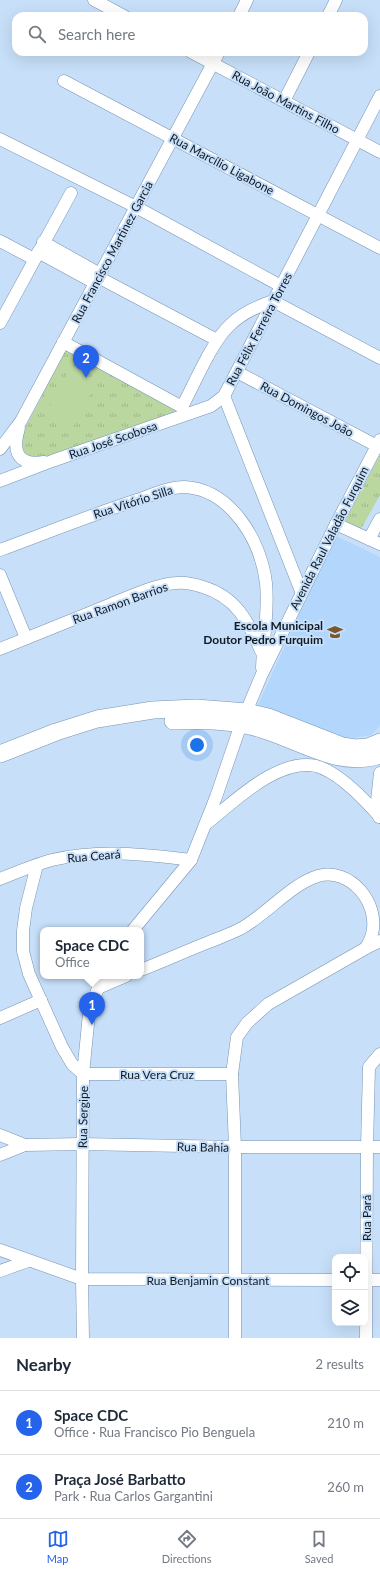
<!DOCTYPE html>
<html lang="en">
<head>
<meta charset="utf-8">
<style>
	:root { --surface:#fff; --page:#f6f6f7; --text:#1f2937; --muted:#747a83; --line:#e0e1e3; --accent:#2563eb }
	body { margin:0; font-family:Lato,sans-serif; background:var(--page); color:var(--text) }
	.controls { position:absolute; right:12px; bottom:12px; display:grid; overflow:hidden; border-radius:8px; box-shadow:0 4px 16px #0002 }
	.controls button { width:36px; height:36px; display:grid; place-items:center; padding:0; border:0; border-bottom:1px solid var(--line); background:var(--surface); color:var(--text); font:20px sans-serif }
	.you { position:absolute; left:197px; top:745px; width:14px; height:14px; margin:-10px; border:3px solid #fff; border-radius:50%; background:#1a73e8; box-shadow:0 0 0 6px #1a73e833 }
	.badge { display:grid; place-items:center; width:26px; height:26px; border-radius:50%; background:var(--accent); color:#fff; font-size:13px; font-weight:700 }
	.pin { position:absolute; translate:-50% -33px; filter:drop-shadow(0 1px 2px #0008) }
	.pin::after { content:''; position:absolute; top:21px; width:14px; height:12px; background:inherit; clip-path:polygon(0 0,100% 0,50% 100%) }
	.popup { position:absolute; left:40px; top:927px; width:104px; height:52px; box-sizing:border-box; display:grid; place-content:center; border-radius:8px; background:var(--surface); filter:drop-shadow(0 1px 3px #0005); font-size:13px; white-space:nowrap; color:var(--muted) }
	.popup b { font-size:15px; color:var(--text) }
	.popup::after { content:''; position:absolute; left:50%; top:100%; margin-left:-8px; border:8px solid transparent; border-top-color:var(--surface) }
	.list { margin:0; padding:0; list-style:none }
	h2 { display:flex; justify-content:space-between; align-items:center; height:52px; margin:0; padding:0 16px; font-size:17px }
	h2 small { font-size:13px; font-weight:400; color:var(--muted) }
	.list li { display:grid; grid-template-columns:26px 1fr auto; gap:12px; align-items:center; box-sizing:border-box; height:64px; padding:0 16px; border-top:1px solid var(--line) }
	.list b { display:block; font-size:15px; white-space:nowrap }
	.list p { margin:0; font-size:13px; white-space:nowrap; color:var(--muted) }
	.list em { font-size:13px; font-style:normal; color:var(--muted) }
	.icon { flex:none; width:22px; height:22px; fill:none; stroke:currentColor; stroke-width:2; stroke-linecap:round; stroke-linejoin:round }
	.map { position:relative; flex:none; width:380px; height:1338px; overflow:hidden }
	.search { position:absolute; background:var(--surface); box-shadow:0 4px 16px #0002; left:12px; right:12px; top:12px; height:44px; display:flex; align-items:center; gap:10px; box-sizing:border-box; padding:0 14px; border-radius:12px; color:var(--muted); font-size:15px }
	.sheet { height:180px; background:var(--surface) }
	nav { display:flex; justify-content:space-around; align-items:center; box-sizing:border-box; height:56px; border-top:1px solid var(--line); background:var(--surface); font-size:11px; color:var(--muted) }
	nav a { display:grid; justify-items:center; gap:2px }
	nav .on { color:var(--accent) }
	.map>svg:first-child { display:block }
</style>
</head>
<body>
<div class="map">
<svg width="380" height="1338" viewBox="0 0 380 1338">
	<defs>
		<pattern id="grass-tufts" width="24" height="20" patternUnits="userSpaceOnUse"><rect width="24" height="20" fill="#bad7a0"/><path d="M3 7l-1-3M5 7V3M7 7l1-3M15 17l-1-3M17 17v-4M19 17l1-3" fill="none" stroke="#9fb88a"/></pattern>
	</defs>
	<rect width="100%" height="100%" fill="#c7dff9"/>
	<!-- built -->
	<path fill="#b3d7fc" d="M336,537H338L380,557V726L371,735L353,738L337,737L257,707L333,540Z"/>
	<!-- grass -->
	<g fill="url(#grass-tufts)">
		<path d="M67,348L175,408L174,413L46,457C28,458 25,457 19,440Z"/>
		<path d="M380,455V495L361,529L345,521Z"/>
	</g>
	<!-- garden -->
	<path fill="#bad7a0" d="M70,369L96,383L71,431L44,417Z"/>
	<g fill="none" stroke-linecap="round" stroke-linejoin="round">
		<defs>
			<g id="street">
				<path d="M94,0L124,16"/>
				<path d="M239,16L247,0"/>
				<path d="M328,16L336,0"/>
				<path d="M191,52L380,152"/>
				<path d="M64,81L380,248"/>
				<path d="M284,101L309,52"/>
				<path d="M0,139L136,207L281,286"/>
				<path d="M0,241L34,259"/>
				<path d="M43,242L100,274"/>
				<path d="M38,252L95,283"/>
				<path d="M98,277L217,340"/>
				<path d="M0,323L71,193"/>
				<path d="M63,342L182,407L185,414"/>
				<path d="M237,372L377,446"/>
				<path d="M224,396L301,591"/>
				<path d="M182,407C194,385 212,341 230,325C242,313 258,306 273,301L380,358"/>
				<path d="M19,428C12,451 17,466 44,462"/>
				<path d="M0,449L21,421L219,52"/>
				<path d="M0,481L52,461L211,406L224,396L380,96"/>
				<path d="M336,524L380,544"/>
				<path d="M369,539L380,519"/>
				<path d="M0,550C46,533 91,515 137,500C152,495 169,487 184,487C231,489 261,541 266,583C269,611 263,640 262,668"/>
				<path d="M0,575L26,638"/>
				<path d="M0,649C35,635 69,621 104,607C127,598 152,585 176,583C185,582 194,584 203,587C236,597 248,621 261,651"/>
				<path d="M379,817L377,801L380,773"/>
				<path d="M206,824C234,802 277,758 316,766C339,772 365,800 380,817"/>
				<path d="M37,865L26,908L23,931V951L29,974L62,1047L72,1064L83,1074"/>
				<path d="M0,879C17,872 34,865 52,860C99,849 144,854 191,860"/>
				<path d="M133,930L191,860L216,797L241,724L262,674L336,524L380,440"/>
				<path d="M141,970C164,961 186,951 209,942C219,938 230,934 240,929C265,916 291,884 318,876C350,867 380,903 372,934C371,939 368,944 366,948"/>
				<path d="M98,988L126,976"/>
				<path d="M0,1018L41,1000"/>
				<path d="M83,1074H232"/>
				<path d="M0,1135L25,1145"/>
				<path d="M0,1155L25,1145L82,1144L235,1147H380"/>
				<path d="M0,1250L82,1279L335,1280"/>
				<path d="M0,1271L28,1261"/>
				<path d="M365,1280H380"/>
				<path d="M83,1338L82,1279L83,1074L89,1014L102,976"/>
				<path d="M235,1338V1147L232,1074L237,1037L247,1023L268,1004L366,948L380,941"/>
				<path d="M366,1338L367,1147L369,1067L380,1054"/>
			</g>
			<g id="secondary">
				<path d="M173,721C203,720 232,720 261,729C300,740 338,769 380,755"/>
				<path d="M0,754L56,732L97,719L153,710L196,708L247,712L268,717L342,746L355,748L368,747L380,742"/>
			</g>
		</defs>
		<!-- street casing -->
		<use href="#street" stroke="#7894b2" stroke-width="13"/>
		<!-- secondary casing -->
		<use href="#secondary" stroke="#7894b2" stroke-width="18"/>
		<!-- street -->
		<use href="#street" stroke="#fff" stroke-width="12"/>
		<!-- secondary -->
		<use href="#secondary" stroke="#fff" stroke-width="17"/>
	</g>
	<!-- icons -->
	<defs>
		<symbol id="school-bare" viewBox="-9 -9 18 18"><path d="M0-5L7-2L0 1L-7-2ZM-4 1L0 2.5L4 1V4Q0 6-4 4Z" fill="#79582f" stroke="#c7dff9" stroke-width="2.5" paint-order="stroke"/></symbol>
	</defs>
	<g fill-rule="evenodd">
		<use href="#school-bare" x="324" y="621" width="22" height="22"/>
	</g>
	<g text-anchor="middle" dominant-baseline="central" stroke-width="4" stroke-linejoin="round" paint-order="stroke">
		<!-- street labels -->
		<g font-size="12" fill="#0f1a25" stroke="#c7dff9">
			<text transform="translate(286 102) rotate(28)">Rua João Martins Filho</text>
			<text transform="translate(222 164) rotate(28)">Rua Marcílio Ligabone</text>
			<text transform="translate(112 252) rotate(-62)">Rua Francisco Martinez Garcia</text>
			<text transform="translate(259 329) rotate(-62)">Rua Félix Ferreira Torres</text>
			<text transform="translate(307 409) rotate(28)">Rua Domingos João</text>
			<text transform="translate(113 440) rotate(-19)">Rua José Scobosa</text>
			<text transform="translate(133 502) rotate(-18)">Rua Vitório Silla</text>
			<text transform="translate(329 538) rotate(-63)">Avenida Raul Valadão Furquim</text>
			<text transform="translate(120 603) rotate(-20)">Rua Ramon Barrios</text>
			<text transform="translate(94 856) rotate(-5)">Rua Ceará</text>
			<text x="157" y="1074">Rua Vera Cruz</text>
			<text transform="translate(83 1117) rotate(-89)">Rua Sergipe</text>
			<text transform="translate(203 1147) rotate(1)">Rua Bahia</text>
			<text transform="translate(366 1218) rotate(-90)">Rua Pará</text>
			<text x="208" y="1280">Rua Benjamin Constant</text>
		</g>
		<!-- poi labels -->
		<g font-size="12" font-weight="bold" fill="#0f1a25" stroke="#c7dff9" text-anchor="end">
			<text x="323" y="625">Escola Municipal<tspan x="323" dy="14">Doutor Pedro Furquim</tspan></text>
		</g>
	</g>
</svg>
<div class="controls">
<button><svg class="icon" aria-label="locate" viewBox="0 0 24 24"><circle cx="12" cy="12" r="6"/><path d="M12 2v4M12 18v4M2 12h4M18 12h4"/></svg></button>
<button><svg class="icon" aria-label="layers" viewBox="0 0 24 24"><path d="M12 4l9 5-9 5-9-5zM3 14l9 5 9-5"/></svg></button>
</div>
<div class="you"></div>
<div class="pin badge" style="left:92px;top:1025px">1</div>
<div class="popup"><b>Space CDC</b>Office</div>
<div class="pin badge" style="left:86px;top:378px">2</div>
<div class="search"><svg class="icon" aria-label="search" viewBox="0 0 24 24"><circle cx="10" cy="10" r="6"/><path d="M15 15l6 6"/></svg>Search here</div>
</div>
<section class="sheet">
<h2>Nearby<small>2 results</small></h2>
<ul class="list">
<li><span class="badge">1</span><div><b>Space CDC</b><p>Office · Rua Francisco Pio Benguela</p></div><em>210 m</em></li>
<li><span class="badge">2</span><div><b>Praça José Barbatto</b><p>Park · Rua Carlos Gargantini</p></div><em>260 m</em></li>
</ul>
</section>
<nav>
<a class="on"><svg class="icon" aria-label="map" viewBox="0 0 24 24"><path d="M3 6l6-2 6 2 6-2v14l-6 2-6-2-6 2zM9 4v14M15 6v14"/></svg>Map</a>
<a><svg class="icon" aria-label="directions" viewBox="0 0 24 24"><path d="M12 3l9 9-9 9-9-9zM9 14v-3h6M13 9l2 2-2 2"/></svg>Directions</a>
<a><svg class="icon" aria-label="saved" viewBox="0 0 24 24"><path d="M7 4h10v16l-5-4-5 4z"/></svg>Saved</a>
</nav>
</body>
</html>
